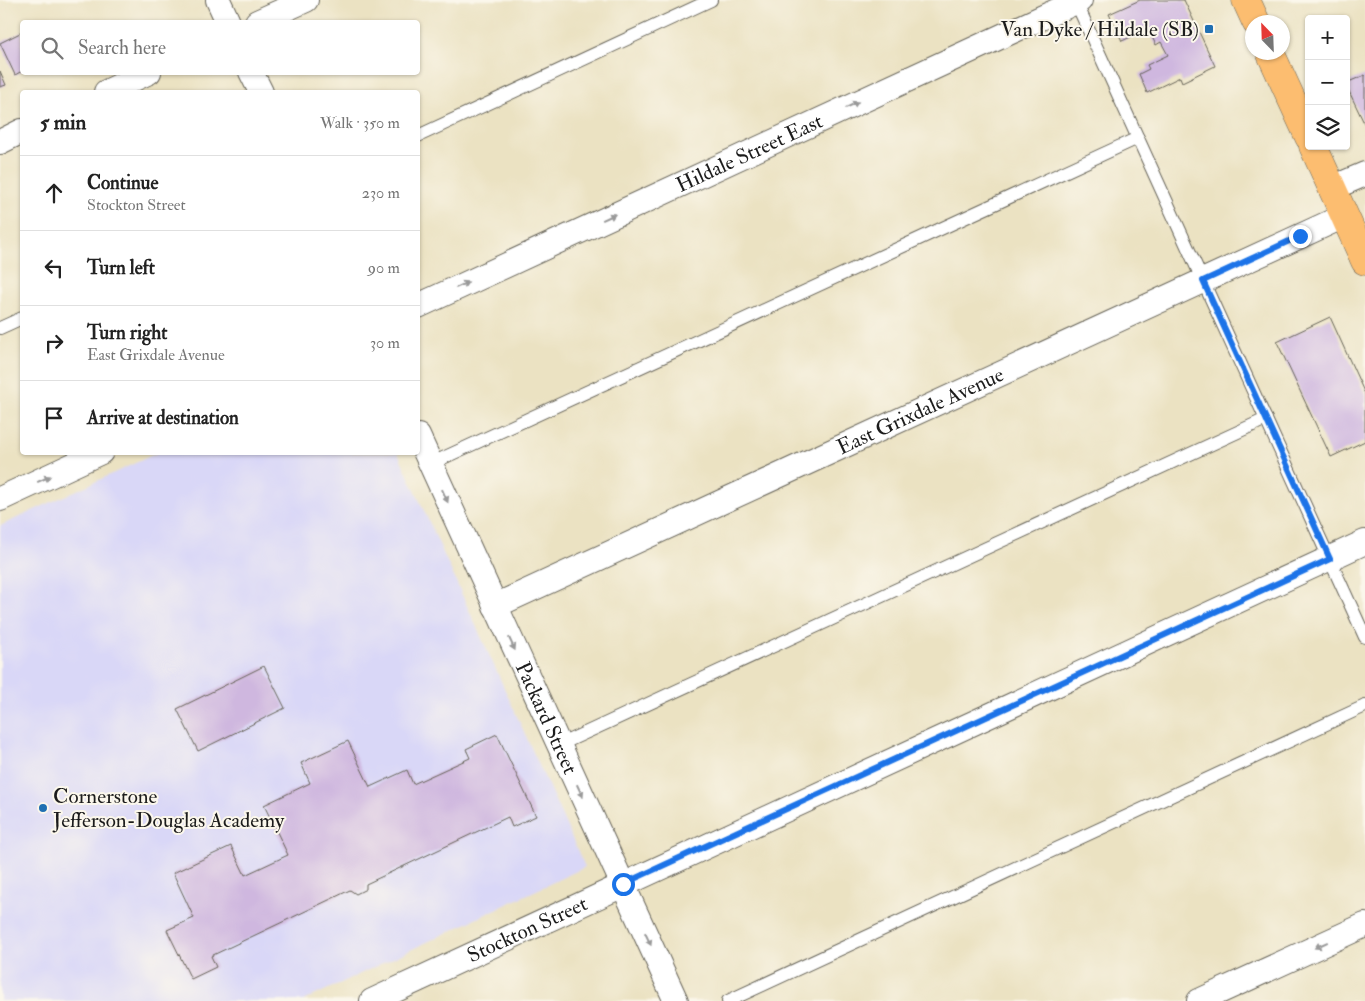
<!DOCTYPE html>
<html lang="en">
<head>
<meta charset="utf-8">
<style>
	:root { --surface:#fff; --page:#f6f6f6; --text:#222; --muted:#767676; --line:#e0e0e0 }
	body { margin:0; font-family:"IM FELL Double Pica",serif; background:var(--page); color:var(--text) }
	.controls { position:absolute; right:15px; top:15px; display:grid; overflow:hidden; border-radius:5px; box-shadow:0 1px 4px #0004 }
	.controls button { width:45px; height:45px; display:grid; place-items:center; padding:0; border:0; border-bottom:1px solid var(--line); background:var(--surface); color:var(--text); font:25px sans-serif }
	.compass { position:absolute; left:1245px; top:15px; width:45px; height:45px; border-radius:50%; background:var(--surface); box-shadow:0 1px 4px #0004; rotate:337deg }
	.stop { position:absolute; width:15px; height:15px; margin:-11px; border:4px solid #1a73e8; border-radius:50%; background:#fff }
	.stop.end { background:#1a73e8; border-color:#fff; box-shadow:0 1px 5px #0008 }
	.list { margin:0; padding:0; list-style:none }
	h2 { display:flex; justify-content:space-between; align-items:center; height:65px; margin:0; padding:0 20px; font-size:21px }
	h2 small { font-size:16px; font-weight:400; color:var(--muted) }
	.list li { display:grid; grid-template-columns:32px 1fr auto; gap:15px; align-items:center; box-sizing:border-box; height:75px; padding:0 20px; border-top:1px solid var(--line) }
	.list b { display:block; font-size:19px; white-space:nowrap }
	.list p { margin:0; font-size:16px; white-space:nowrap; color:var(--muted) }
	.list em { font-size:16px; font-style:normal; color:var(--muted) }
	.icon { flex:none; width:28px; height:28px; fill:none; stroke:currentColor; stroke-width:2; stroke-linecap:round; stroke-linejoin:round }
	.map { position:relative; flex:none; width:1365px; height:1001px; overflow:hidden }
	.search { position:absolute; background:var(--surface); box-shadow:0 1px 4px #0004; left:20px; top:20px; width:400px; height:55px; display:flex; align-items:center; gap:12px; box-sizing:border-box; padding:0 18px; border-radius:5px; color:var(--muted); font-size:19px }
	.panel { position:absolute; background:var(--surface); box-shadow:0 1px 4px #0004; left:20px; top:90px; width:400px; height:365px; border-radius:5px }
	.map>svg:first-child { display:block }
</style>
</head>
<body>
<div class="map">
<svg width="1365" height="1001" viewBox="0 0 1365 1001">
	<rect width="100%" height="100%" fill="#fbf7ec"/>
	<filter id="ink" filterUnits="userSpaceOnUse"><feTurbulence type="fractalNoise" baseFrequency=".02" numOctaves="2"/><feDisplacementMap in="SourceGraphic" scale="10" xChannelSelector="R" yChannelSelector="G"/><feConvolveMatrix kernelMatrix="1 2 1 2 8 2 1 2 1" color-interpolation-filters="sRGB"/></filter>
	<filter id="wash" filterUnits="userSpaceOnUse"><feTurbulence type="fractalNoise" baseFrequency=".0096" numOctaves="4" result="noise"/><feDisplacementMap in="SourceGraphic" scale="20" xChannelSelector="R" yChannelSelector="G"/><feGaussianBlur stdDeviation="1.12" result="paint"/><feColorMatrix in="noise" values="0 0 0 0 0 0 0 0 0 0 0 0 0 0 0 0 0 1.4 0 .05"/><feComposite in="paint" operator="in"/></filter>
	<g filter="url(#wash)">
		<rect width="100%" height="100%" fill="#ebe2c2"/>
		<!-- built -->
		<path fill="#d9d7f7" d="M157,453H398L585,867L303,1001H0V526Z"/>
		<g id="blocks">
			<!-- building -->
			<g fill="#cfb7df">
				<path d="M1140,0H1184L1215,66L1182,82L1180,77L1147,93L1139,74L1149,69L1147,65L1168,55L1161,42L1156,45L1148,29L1122,41L1109,14Z"/>
				<path d="M22,32V71L15,75L0,43Z"/>
				<path d="M0,71L6,85L0,87Z"/>
				<path d="M1365,75V125L1346,85V83Z"/>
				<path d="M1330,317L1365,394V441L1331,457L1277,342Z"/>
				<path d="M264,666L285,708L198,751L177,709Z"/>
				<path d="M497,734L536,816L512,827L508,817L366,884V889L356,894L350,890L211,956L216,967L191,979L167,930L194,918L173,873L231,846L245,875L288,855L264,805L310,783L301,763L348,741L370,787L407,770L413,784L470,758L466,749Z"/>
			</g>
		</g>
	</g>
	<g filter="url(#ink)">
		<use href="#blocks" fill-opacity="0" stroke="#646156" stroke-width="1"/>
		<g fill="none" stroke-linecap="round" stroke-linejoin="round">
			<defs>
				<g id="service">
					<path d="M1075,0L1365,637"/>
					<path d="M418,136L711,0"/>
					<path d="M0,328L22,318"/>
					<path d="M430,464L1138,138"/>
					<path d="M559,745L1266,419"/>
					<path d="M728,1001L1365,706"/>
				</g>
				<g id="minor">
					<path d="M218,0L228,22"/>
					<path d="M257,22L306,0"/>
					<path d="M251,72L261,92"/>
					<path d="M106,92L149,72"/>
					<path d="M0,142L22,131"/>
					<path d="M1332,188L1365,174"/>
					<path id="s1" d="M418,306L1080,0"/>
					<path id="s2" d="M418,436L676,1001"/>
					<path d="M0,499L101,452"/>
					<path id="s3" d="M495,606L1344,216"/>
					<path id="s4" d="M372,1001L1365,542"/>
					<path d="M1199,1001L1365,925"/>
				</g>
				<g id="primary">
					<path d="M1246,0L1256,22"/>
					<path d="M1270,52L1309,137"/>
					<path d="M1313,146L1365,261"/>
				</g>
			</defs>
			<!-- service casing -->
			<use href="#service" stroke="#646156" stroke-width="14"/>
			<!-- minor casing -->
			<use href="#minor" stroke="#646156" stroke-width="26"/>
			<!-- primary casing -->
			<use href="#primary" stroke="#646156" stroke-width="29"/>
			<!-- service -->
			<use href="#service" stroke="#fff" stroke-width="12"/>
			<!-- minor -->
			<use href="#minor" stroke="#fff" stroke-width="24"/>
			<!-- primary -->
			<use href="#primary" stroke="#fcbd6f" stroke-width="28"/>
		</g>
		<!-- one-way arrows -->
		<defs><path id="oneway-solid" d="M-6-.8H1V-3.2L6.5 0L1 3.2V.8H-6Z" transform="scale(1.25)"/></defs>
		<g fill="#999">
			<use href="#oneway-solid" transform="translate(852 105) rotate(-25)"/>
			<use href="#oneway-solid" transform="translate(609 217) rotate(-25)"/>
			<use href="#oneway-solid" transform="translate(462 285) rotate(-25)"/>
			<use href="#oneway-solid" transform="translate(44 479) rotate(-25)"/>
			<use href="#oneway-solid" transform="translate(445 496) rotate(66)"/>
			<use href="#oneway-solid" transform="translate(512 644) rotate(65)"/>
			<use href="#oneway-solid" transform="translate(580 791) rotate(65)"/>
			<use href="#oneway-solid" transform="translate(648 939) rotate(65)"/>
			<use href="#oneway-solid" transform="translate(1321 945) rotate(155)"/>
		</g>
	</g>
	<g fill="none" stroke-linecap="round" stroke-linejoin="round" filter="url(#ink)">
		<!-- route -->
		<path stroke="#1a73e8" stroke-width="6" d="M623,884L1330,559L1203,281L1300,236"/>
	</g>
	<!-- markers -->
	<g fill="#1f6fb2" stroke="#fbf7ec" stroke-width="2">
		<rect x="1204" y="24" width="10" height="10" rx="2.5"/>
		<circle cx="43" cy="808" r="5"/>
	</g>
	<g text-anchor="middle" dominant-baseline="central" stroke-width="4" stroke-linejoin="round" paint-order="stroke">
		<!-- poi labels -->
		<g font-size="21" fill="#1c1c1c" stroke="#fbf7ec" text-anchor="end">
			<text x="1199" y="29">Van Dyke / Hildale (SB)</text>
			<text x="53" y="796" text-anchor="start">Cornerstone<tspan x="53" dy="24">Jefferson-Douglas Academy</tspan></text>
		</g>
		<!-- street labels -->
		<g font-size="21" fill="#1c1c1c" stroke="#fbf7ec">
			<text stroke="none"><textPath href="#s1" startOffset="365">Hildale Street East</textPath></text>
			<text stroke="none"><textPath href="#s3" startOffset="468">East Grixdale Avenue</textPath></text>
			<text stroke="none"><textPath href="#s2" startOffset="310">Packard Street</textPath></text>
			<text stroke="none"><textPath href="#s4" startOffset="171">Stockton Street</textPath></text>
		</g>
	</g>
</svg>
<div class="controls">
<button>+</button>
<button>−</button>
<button><svg class="icon" aria-label="layers" viewBox="0 0 24 24"><path d="M12 4l9 5-9 5-9-5zM3 14l9 5 9-5"/></svg></button>
</div>
<svg class="compass" viewBox="-18 -18 36 36"><path d="M0-13l5 13h-10z" fill="#e53935"/><path d="M0 13l5-13h-10z" fill="#767676"/></svg>
<div class="stop" style="left:623px;top:884px"></div>
<div class="stop end" style="left:1300px;top:236px"></div>
<div class="search"><svg class="icon" aria-label="search" viewBox="0 0 24 24"><circle cx="10" cy="10" r="6"/><path d="M15 15l6 6"/></svg>Search here</div>
<section class="panel">
<h2>5 min<small>Walk · 350 m</small></h2>
<ul class="list">
<li><svg class="icon" aria-label="ahead" viewBox="0 0 24 24"><path d="M12 20V5M6 11l6-6 6 6"/></svg><div><b>Continue</b><p>Stockton Street</p></div><em>230 m</em></li>
<li><svg class="icon" aria-label="left" viewBox="0 0 24 24"><path d="M17 20v-9H6M10 6l-5 5 5 5"/></svg><div><b>Turn left</b></div><em>90 m</em></li>
<li><svg class="icon" aria-label="right" viewBox="0 0 24 24"><path d="M7 20v-9h11M14 6l5 5-5 5"/></svg><div><b>Turn right</b><p>East Grixdale Avenue</p></div><em>30 m</em></li>
<li><svg class="icon" aria-label="arrive" viewBox="0 0 24 24"><path d="M6 21V4h12l-3 4 3 4H6"/></svg><div><b>Arrive at destination</b></div></li>
</ul>
</section>
</div>
</body>
</html>
